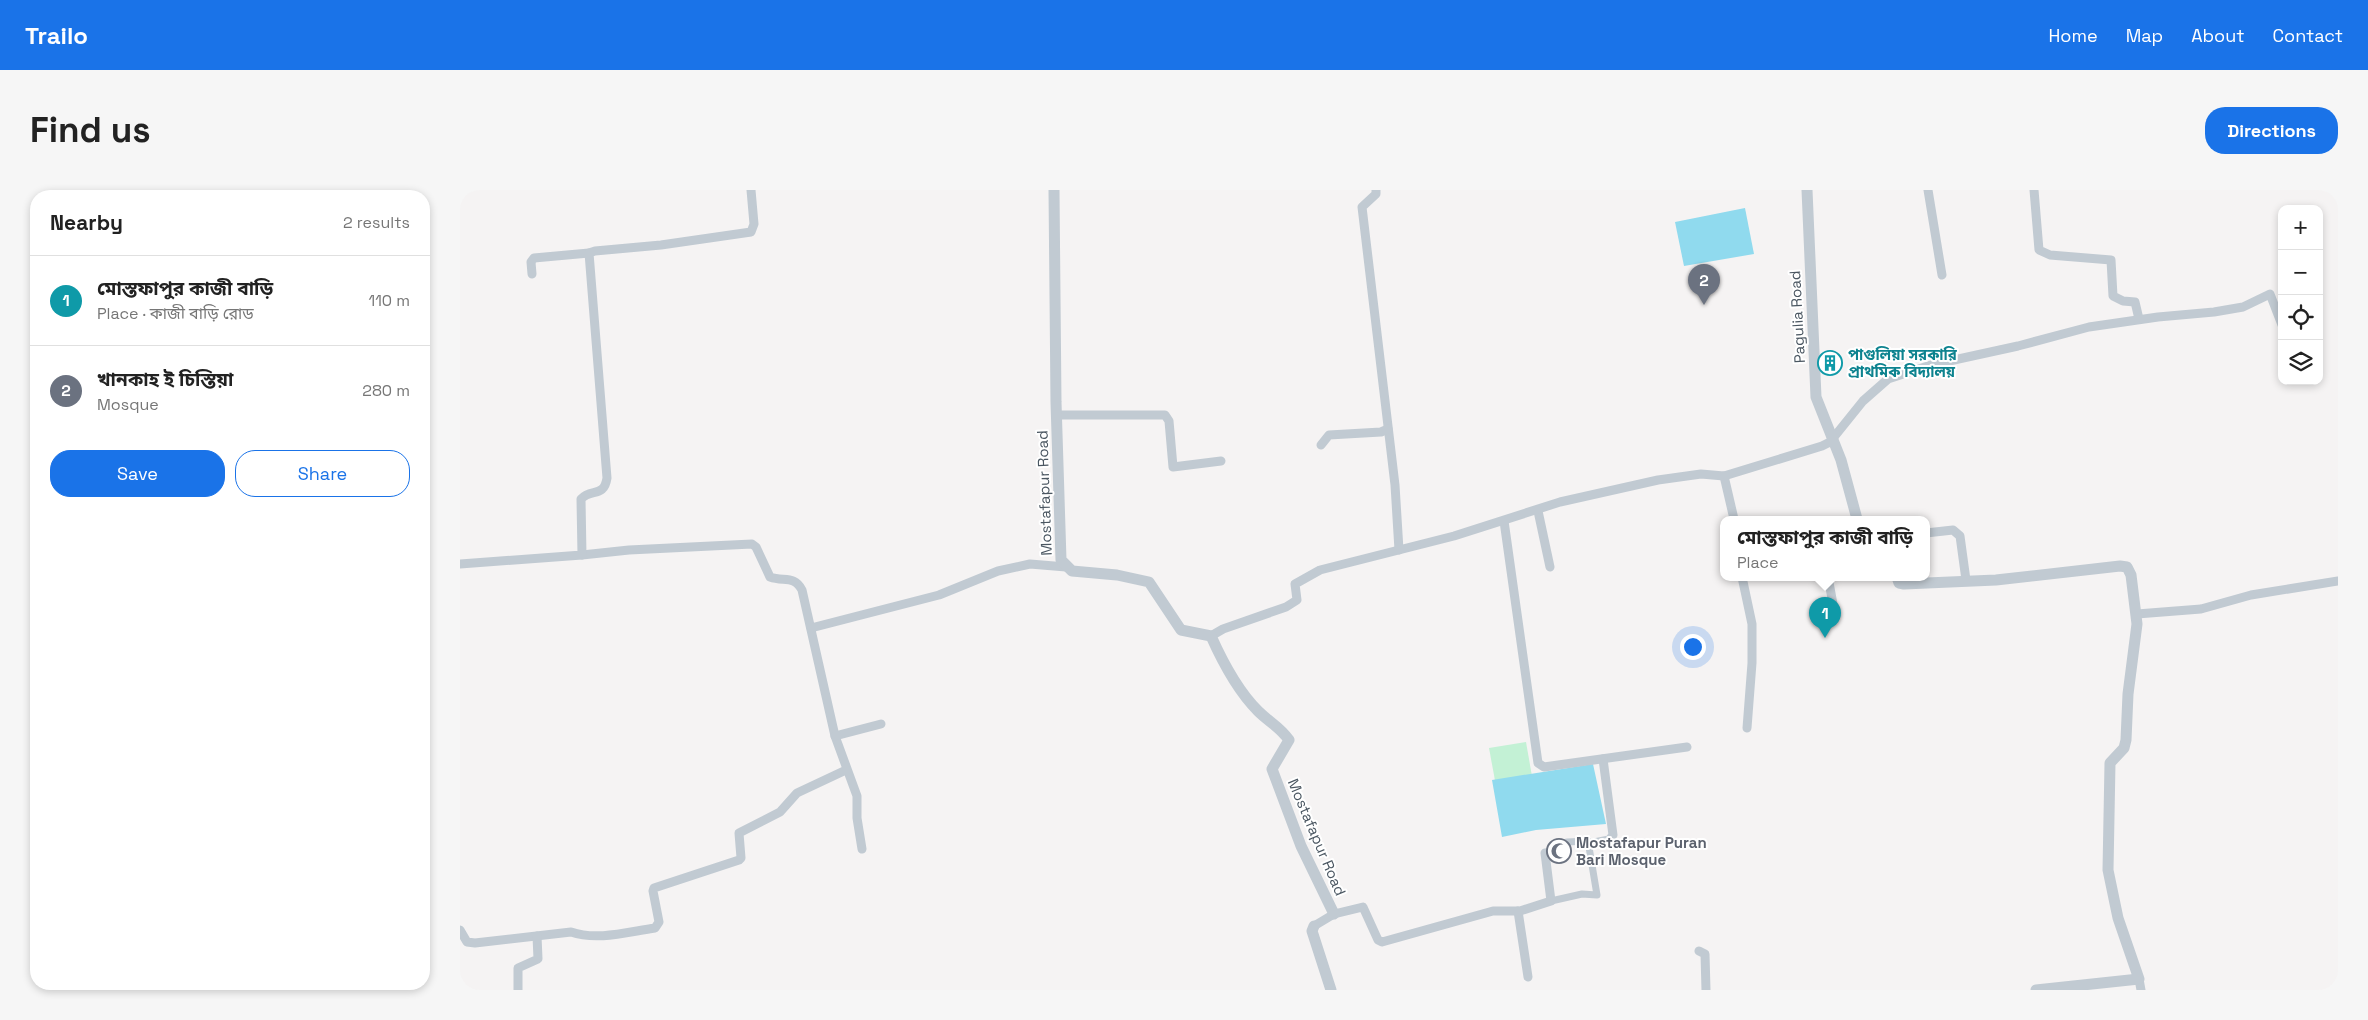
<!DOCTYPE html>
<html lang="en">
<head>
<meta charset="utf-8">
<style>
	:root { --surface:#fff; --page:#f6f6f6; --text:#222; --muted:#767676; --line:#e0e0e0; --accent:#1a73e8 }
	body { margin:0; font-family:"Space Grotesk","Noto Sans Bengali",sans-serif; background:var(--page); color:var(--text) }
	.controls { position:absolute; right:15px; top:15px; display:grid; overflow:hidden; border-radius:10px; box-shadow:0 2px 8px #0003 }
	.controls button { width:45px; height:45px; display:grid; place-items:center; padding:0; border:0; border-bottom:1px solid var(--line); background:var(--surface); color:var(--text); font:25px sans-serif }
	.you { position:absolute; left:1232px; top:456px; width:18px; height:18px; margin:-12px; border:4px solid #fff; border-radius:50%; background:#1a73e8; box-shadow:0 0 0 8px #1a73e833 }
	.badge { display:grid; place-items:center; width:32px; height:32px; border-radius:50%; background:var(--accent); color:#fff; font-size:16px; font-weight:700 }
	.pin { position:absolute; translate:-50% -41px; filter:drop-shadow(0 1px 2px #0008) }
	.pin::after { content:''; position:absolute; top:26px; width:18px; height:15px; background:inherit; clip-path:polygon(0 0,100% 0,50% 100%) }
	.popup { position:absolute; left:1260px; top:326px; width:210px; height:65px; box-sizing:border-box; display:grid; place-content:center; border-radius:10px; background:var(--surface); filter:drop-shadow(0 1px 4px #0005); font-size:16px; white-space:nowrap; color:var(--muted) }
	.popup b { font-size:19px; color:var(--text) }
	.popup::after { content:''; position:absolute; left:50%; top:100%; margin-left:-10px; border:10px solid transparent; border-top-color:var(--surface) }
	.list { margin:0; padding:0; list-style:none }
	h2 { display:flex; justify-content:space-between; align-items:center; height:65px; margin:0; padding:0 20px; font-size:21px }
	h2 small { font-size:16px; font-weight:400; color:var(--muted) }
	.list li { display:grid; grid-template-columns:32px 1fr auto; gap:15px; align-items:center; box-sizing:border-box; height:90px; padding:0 20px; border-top:1px solid var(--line) }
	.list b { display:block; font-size:19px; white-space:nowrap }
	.list p { margin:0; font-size:16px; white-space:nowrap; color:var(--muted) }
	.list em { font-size:16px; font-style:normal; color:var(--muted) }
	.actions { display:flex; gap:10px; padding:15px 20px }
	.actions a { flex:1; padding:11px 0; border:1px solid var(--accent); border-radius:20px; text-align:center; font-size:18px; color:var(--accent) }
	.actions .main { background:var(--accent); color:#fff }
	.icon { flex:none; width:28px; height:28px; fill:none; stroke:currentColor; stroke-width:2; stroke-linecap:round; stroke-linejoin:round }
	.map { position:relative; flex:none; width:1878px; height:800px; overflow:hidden; border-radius:20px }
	header { display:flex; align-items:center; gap:30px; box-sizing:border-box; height:70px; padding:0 25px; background:var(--accent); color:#fff }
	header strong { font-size:24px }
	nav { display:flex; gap:28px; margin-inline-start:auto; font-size:18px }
	.intro { display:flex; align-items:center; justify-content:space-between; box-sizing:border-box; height:120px; padding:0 30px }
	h1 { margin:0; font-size:35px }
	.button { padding:12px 22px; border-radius:20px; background:var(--accent); color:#fff; font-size:18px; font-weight:700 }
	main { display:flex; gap:30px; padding:0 30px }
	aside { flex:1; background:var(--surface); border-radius:20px; box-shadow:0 2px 8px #0003 }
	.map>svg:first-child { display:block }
</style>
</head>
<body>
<header>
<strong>Trailo</strong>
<nav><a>Home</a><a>Map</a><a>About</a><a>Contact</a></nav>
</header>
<div class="intro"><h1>Find us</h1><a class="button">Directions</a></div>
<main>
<aside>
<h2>Nearby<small>2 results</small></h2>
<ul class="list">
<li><span class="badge" style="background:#0f9aa8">1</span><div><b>মোস্তফাপুর কাজী বাড়ি</b><p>Place · কাজী বাড়ি রোড</p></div><em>110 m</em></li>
<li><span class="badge" style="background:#6b7280">2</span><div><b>খানকাহ ই চিস্তিয়া</b><p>Mosque</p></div><em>280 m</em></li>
</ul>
<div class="actions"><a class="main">Save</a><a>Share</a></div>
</aside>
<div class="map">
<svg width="1878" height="800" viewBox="0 0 1878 800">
	<rect width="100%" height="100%" fill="#f5f3f3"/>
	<!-- green -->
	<path fill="#c3f1d5" d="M1066,552L1073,592L1036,596L1029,558Z"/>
	<!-- water -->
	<g fill="#90daee">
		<path d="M1285,18L1294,64L1224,76L1215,32Z"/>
		<path d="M1133,574L1146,634L1076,640L1042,647L1032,590Z"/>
	</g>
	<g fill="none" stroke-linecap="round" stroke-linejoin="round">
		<!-- pedestrian -->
		<path stroke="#c1cad2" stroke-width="7" d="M1091,711L1122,704L1137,705L1128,651L1107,652"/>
		<!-- minor -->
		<g stroke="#c1cad2" stroke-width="9">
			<path d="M916,0V4L902,17L935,295L939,360"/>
			<path d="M1468,0L1482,85"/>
			<path d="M1574,0L1579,60L1590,65L1651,70L1653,106L1663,111L1675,112L1679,129"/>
			<path d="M72,84L71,72L74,68L129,63"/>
			<path d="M596,225H705L709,231L713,277L761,271"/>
			<path d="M861,255L869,245L921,242L928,239"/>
			<path d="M1264,286L1274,329"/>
			<path d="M1078,321L1090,377"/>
			<path d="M1044,331L1078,573L1084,577L1227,557"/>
			<path d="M1466,343L1493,340L1500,346L1506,390"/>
			<path d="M122,365L169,360L292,354L296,357L310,387C324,392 334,385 342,400L375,546L397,606V628L402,659"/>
			<path d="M0,374L122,365L121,309C131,298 144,308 147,288L129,63L135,61L201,55L291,42L294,34L291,0"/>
			<path d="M1282,387L1292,434V473L1287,538"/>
			<path d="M1368,387L1373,414"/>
			<path d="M1677,424L1741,419L1791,405L1878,391"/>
			<path d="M351,438L479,405L538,381L570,374L606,377"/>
			<path d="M751,446L763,439L826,417L837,410L835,394L860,380L994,346L1100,312L1198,290L1241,284L1264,286L1362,256L1370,252L1403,211L1428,189L1471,175L1558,156L1629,137L1698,127L1754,122L1783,117L1810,104L1822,135"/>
			<path d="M375,546L421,534"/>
			<path d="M1134,653L1149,650L1153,645L1143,569"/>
			<path d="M1058,721L1068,787"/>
			<path d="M854,736L874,724L903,717L918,750L922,752L1033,721H1060L1091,711L1085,663L1097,662"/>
			<path d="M0,740L7,752L15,753L111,742C137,751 167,742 195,738L199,732L193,701L194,698L279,670L281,668L279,643L320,622L337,603L386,580"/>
			<path d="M1239,761L1245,764L1246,800"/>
			<path d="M1679,789L1681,800"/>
			<path d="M58,800V778L78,769L77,746"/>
		</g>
		<!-- tertiary -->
		<g stroke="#c1cad2" stroke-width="11">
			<path d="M594,0L596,212L601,370L612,381L657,385L689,392L721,440L751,446C763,473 777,500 798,521C809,532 820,537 829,550L812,579L841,656L874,724"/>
			<path d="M1347,0L1356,207L1381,270L1397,329"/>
			<path d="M1437,387L1439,393L1444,394L1536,390L1660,376L1667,377L1671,385L1677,434L1668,504L1666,550L1664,558L1650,573L1648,680L1658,728L1679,789L1576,800"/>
			<path d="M854,736L852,741L871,800"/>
		</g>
	</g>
	<!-- icons -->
	<defs>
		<symbol id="building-ring" viewBox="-11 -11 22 22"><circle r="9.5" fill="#fff" stroke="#0f9aa8" stroke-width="1.5"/><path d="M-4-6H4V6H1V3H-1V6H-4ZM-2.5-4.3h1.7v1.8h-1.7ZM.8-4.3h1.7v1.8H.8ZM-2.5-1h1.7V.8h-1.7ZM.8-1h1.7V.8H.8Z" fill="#0f9aa8"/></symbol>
		<symbol id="mosque-ring" viewBox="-11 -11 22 22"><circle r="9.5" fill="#fff" stroke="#6b7280" stroke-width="1.5"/><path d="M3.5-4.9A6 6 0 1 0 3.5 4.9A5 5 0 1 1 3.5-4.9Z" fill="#6b7280"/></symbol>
	</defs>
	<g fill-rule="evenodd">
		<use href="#building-ring" x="1356" y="159" width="28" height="28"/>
		<use href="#mosque-ring" x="1085" y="647" width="28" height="28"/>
	</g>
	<g text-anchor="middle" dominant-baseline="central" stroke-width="4" stroke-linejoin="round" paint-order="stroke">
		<!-- street labels -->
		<g font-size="15" fill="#4a5661" stroke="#fff">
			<text transform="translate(1337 127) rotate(-93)">Pagulia Road</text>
			<text transform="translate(584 303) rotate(-92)">Mostafapur Road</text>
			<text transform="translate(857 647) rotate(67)">Mostafapur Road</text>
		</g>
		<!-- culture labels -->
		<g font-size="15" font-weight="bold" fill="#0d838f" stroke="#fff" text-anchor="start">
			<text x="1388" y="164">পাগুলিয়া সরকারি<tspan x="1388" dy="17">প্রাথমিক বিদ্যালয়</tspan></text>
		</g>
		<!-- worship labels -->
		<g font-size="15" font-weight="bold" fill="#5b616d" stroke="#fff" text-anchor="start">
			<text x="1116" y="652">Mostafapur Puran<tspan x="1116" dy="17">Bari Mosque</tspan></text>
		</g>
	</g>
</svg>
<div class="controls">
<button>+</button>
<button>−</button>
<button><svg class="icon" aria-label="locate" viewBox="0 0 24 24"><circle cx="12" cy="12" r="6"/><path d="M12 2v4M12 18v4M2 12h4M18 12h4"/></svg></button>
<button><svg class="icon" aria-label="layers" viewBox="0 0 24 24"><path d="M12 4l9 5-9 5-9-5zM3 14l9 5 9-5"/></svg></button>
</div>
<div class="you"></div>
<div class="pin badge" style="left:1365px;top:448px;background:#0f9aa8">1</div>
<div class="popup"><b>মোস্তফাপুর কাজী বাড়ি</b>Place</div>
<div class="pin badge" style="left:1244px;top:115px;background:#6b7280">2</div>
</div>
</main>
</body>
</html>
